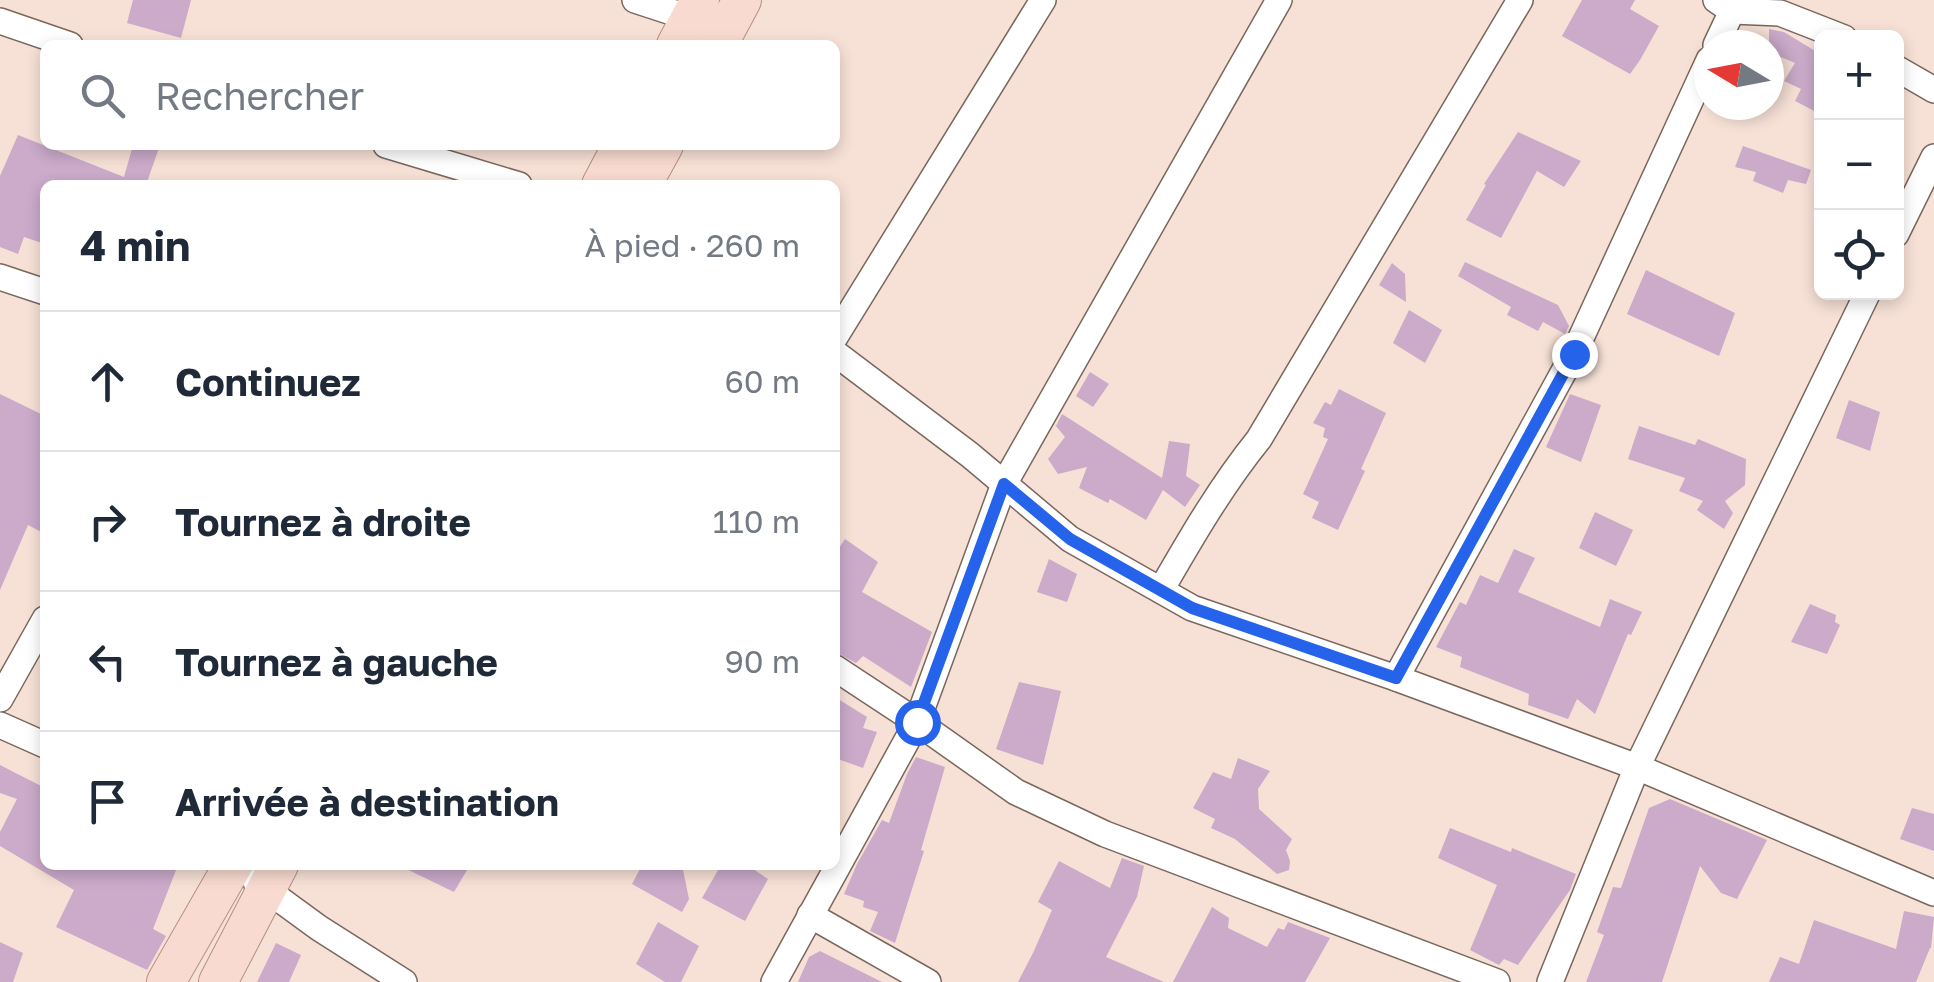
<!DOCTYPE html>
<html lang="fr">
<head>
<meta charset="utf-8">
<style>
	:root { --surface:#fff; --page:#f6f6f7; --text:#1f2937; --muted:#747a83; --line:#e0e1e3 }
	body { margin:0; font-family:"Golos Text",sans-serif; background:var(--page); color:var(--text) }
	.controls { position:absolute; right:30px; top:30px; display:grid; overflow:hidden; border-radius:15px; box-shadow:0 5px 15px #0003 }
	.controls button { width:90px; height:90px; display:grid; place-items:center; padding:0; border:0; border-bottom:2px solid var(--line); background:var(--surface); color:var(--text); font:50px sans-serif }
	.compass { position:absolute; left:1694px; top:30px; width:90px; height:90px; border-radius:50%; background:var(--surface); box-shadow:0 5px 15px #0003; rotate:280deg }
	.stop { position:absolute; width:30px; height:30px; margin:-22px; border:8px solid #2563eb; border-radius:50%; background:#fff }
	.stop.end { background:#2563eb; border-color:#fff; box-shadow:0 2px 10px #0008 }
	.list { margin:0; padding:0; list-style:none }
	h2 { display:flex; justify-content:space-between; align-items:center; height:130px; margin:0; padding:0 40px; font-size:42px }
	h2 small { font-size:32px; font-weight:400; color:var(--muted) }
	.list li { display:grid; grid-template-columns:65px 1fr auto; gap:30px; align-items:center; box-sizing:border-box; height:140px; padding:0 40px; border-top:2px solid var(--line) }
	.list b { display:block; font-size:38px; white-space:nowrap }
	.list em { font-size:32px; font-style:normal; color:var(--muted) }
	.icon { flex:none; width:55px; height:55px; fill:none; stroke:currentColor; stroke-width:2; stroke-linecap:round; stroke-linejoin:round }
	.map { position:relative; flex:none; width:1934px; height:982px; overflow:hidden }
	.search { position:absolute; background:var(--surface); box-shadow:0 5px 15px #0003; left:40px; top:40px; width:800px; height:110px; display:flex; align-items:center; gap:25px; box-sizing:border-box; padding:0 35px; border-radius:15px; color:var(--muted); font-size:38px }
	.panel { position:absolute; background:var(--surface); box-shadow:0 5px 15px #0003; left:40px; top:180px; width:800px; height:690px; border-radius:15px }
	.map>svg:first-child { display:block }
</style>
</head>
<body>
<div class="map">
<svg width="1934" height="982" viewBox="0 0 1934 982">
	<rect width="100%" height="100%" fill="#f7e1d7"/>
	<!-- building -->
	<g fill="#cbaaca">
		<path d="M133,0H191L181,38L127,23Z"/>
		<path d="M1582,0H1635L1630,9L1659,26L1640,60L1630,74L1562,36Z"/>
		<path d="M1769,29L1784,32L1820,54L1822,50V115L1795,101L1801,89L1784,81L1795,63L1769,52Z"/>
		<path d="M1518,132L1581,161L1564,187L1537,171L1501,238L1466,220L1486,185L1484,184Z"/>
		<path d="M18,135L124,177L133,145H160L146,185H45V244L24,237L18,254L0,247V176Z"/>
		<path d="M1743,146L1811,170L1806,184L1788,180L1783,193L1753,181L1756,172L1735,167Z"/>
		<path d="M1465,262L1558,305L1569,326L1565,334L1543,322L1538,331L1507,315L1511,307L1458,276Z"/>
		<path d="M1392,263L1405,274L1406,302L1379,285Z"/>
		<path d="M1646,270L1735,313L1719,356L1627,314Z"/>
		<path d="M1409,310L1442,330L1425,363L1393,343Z"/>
		<path d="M1090,372L1109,384L1093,407L1076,396Z"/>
		<path d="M1339,389L1386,413L1361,469L1365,471L1338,530L1312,518L1319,502L1303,494L1328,439L1323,437L1325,428L1313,423L1325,402L1331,405Z"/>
		<path d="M0,394L45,416V534L28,525L0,590Z"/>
		<path d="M1570,394L1601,405L1581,462L1546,447Z"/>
		<path d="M1849,400L1880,412L1870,451L1836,438Z"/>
		<path d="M1062,414L1162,478L1169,441L1190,444L1186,476L1200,485L1185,507L1163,490L1146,520L1110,499L1108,503L1079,488L1087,467L1058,474L1048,459L1065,437L1056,426Z"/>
		<path d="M1639,426L1695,445L1698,439L1746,459L1745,485L1725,501L1733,513L1724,529L1697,510L1703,501L1679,491L1685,478L1628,459Z"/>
		<path d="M1595,512L1633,530L1616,566L1579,548Z"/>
		<path d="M845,539L878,562L862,592L932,632L911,687L863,656L856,663L835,652V554Z"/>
		<path d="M1514,549L1535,558L1518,592L1600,627L1610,599L1642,612L1631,635L1628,634L1595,714L1577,699L1568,719L1528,705L1529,694L1460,667L1462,657L1436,647L1460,602L1466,605L1480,575L1498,583Z"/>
		<path d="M1049,559L1077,574L1067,602L1037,592Z"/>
		<path d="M1810,604L1836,615L1835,622L1840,625L1827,654L1791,642Z"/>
		<path d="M1019,682L1061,691L1043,765L996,749Z"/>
		<path d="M835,697L867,717L863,728L877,732L863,768L835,758Z"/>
		<path d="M916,757L945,767L921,850L924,851L895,943L870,931L878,912L863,907L864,901L844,894L857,864L882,820L889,823L907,774Z"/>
		<path d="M1238,758L1270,771L1258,789L1259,809L1292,839L1286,850L1290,861L1289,870L1277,874L1235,839L1211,828L1215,819L1193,808L1213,772L1231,779Z"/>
		<path d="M0,765L45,788V865H178L153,929L166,936L147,970L56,927L74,890L0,846V832L17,799L0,793Z"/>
		<path d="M1670,799L1767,840L1737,899L1721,893L1700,866L1662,982H1586L1604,935L1597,932L1613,887L1621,888L1649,808Z"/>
		<path d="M1912,808L1934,814V851L1900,839Z"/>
		<path d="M1450,828L1511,852L1512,848L1576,874L1570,890L1518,965L1504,959L1499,965L1470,950L1497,885L1438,858Z"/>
		<path d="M1122,858L1144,866L1137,897L1106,957L1164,982H1018L1033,953L1052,910L1038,902L1059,861L1110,888Z"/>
		<path d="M398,865H470L454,892Z"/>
		<path d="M642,865H682L689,899L682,912L632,884Z"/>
		<path d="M721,865H747L768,879L745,921L702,898Z"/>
		<path d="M1212,907L1229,918L1228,928L1267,947L1278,928L1284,930L1288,922L1330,938L1305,982H1173Z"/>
		<path d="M1904,911L1934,917L1931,948H1930L1916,982H1769L1780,957L1799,964L1814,920L1896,949Z"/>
		<path d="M658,922L699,946L681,982H665L636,964Z"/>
		<path d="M0,942L23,953L13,982H0Z"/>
		<path d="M276,943L301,955L289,982H257Z"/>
		<path d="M820,951L882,982H798L809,957Z"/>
	</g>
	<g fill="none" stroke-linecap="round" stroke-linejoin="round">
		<defs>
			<g id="street">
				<path d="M635,0L690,18"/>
				<path d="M1716,0L1732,11L1780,13L1844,38"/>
				<path d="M0,21L70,45"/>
				<path d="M1716,45L1732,11"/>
				<path d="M1896,68L1934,90"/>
				<path d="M386,145L519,185"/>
				<path d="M1896,234L1934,157"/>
				<path d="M0,277L45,292"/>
				<path d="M835,337L1043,0"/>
				<path d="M835,353L970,455L1070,539L1192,608L1396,678L1637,767L1934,893"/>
				<path d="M1161,590C1191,538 1221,486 1259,439L1520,0"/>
				<path d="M835,668L917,722L1016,792L1105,834L1497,982"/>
				<path d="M1396,678L1574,353L1709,60"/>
				<path d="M0,699L45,619"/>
				<path d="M0,725L45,745"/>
				<path d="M256,882L319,928L404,982"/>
				<path d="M810,915L928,982"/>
				<path d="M774,982L917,722L1004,484L1279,0"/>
				<path d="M1550,982L1637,767L1868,292"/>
			</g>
			<g id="primary">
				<path d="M676,45L700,0"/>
				<path d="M718,45L742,0"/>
				<path d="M601,185L622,145"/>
				<path d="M642,185L664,145"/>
				<path d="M166,982L233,865"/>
				<path d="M218,982L279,865"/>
			</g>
		</defs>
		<!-- street casing -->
		<use href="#street" stroke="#79675d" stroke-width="28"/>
		<!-- primary casing -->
		<use href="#primary" stroke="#b59184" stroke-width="40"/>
		<!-- street -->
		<use href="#street" stroke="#fff" stroke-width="25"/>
		<!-- primary -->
		<use href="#primary" stroke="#f9dad0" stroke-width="38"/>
	</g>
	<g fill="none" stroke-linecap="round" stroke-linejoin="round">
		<!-- route -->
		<path stroke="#2563eb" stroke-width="12" d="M917,722L1004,484L1070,539L1192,608L1396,678L1574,354"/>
	</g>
</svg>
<div class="controls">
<button>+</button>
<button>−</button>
<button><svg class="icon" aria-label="locate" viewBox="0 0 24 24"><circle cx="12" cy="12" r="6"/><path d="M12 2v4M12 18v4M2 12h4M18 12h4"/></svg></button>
</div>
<svg class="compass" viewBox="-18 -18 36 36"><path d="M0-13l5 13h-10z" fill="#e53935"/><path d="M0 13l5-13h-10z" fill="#747a83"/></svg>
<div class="stop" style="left:917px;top:722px"></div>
<div class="stop end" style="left:1574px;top:354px"></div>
<div class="search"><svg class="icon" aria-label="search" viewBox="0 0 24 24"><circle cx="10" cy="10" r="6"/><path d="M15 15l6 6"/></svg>Rechercher</div>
<section class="panel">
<h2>4 min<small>À pied · 260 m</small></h2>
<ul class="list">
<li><svg class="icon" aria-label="ahead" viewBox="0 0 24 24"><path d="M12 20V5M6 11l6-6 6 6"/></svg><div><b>Continuez</b></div><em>60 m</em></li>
<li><svg class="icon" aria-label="right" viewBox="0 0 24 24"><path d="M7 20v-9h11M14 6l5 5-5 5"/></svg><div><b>Tournez à droite</b></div><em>110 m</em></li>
<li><svg class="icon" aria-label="left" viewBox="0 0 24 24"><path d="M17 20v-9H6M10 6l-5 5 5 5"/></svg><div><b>Tournez à gauche</b></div><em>90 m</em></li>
<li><svg class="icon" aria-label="arrive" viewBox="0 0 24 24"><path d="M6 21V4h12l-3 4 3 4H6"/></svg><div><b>Arrivée à destination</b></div></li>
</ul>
</section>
</div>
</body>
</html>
